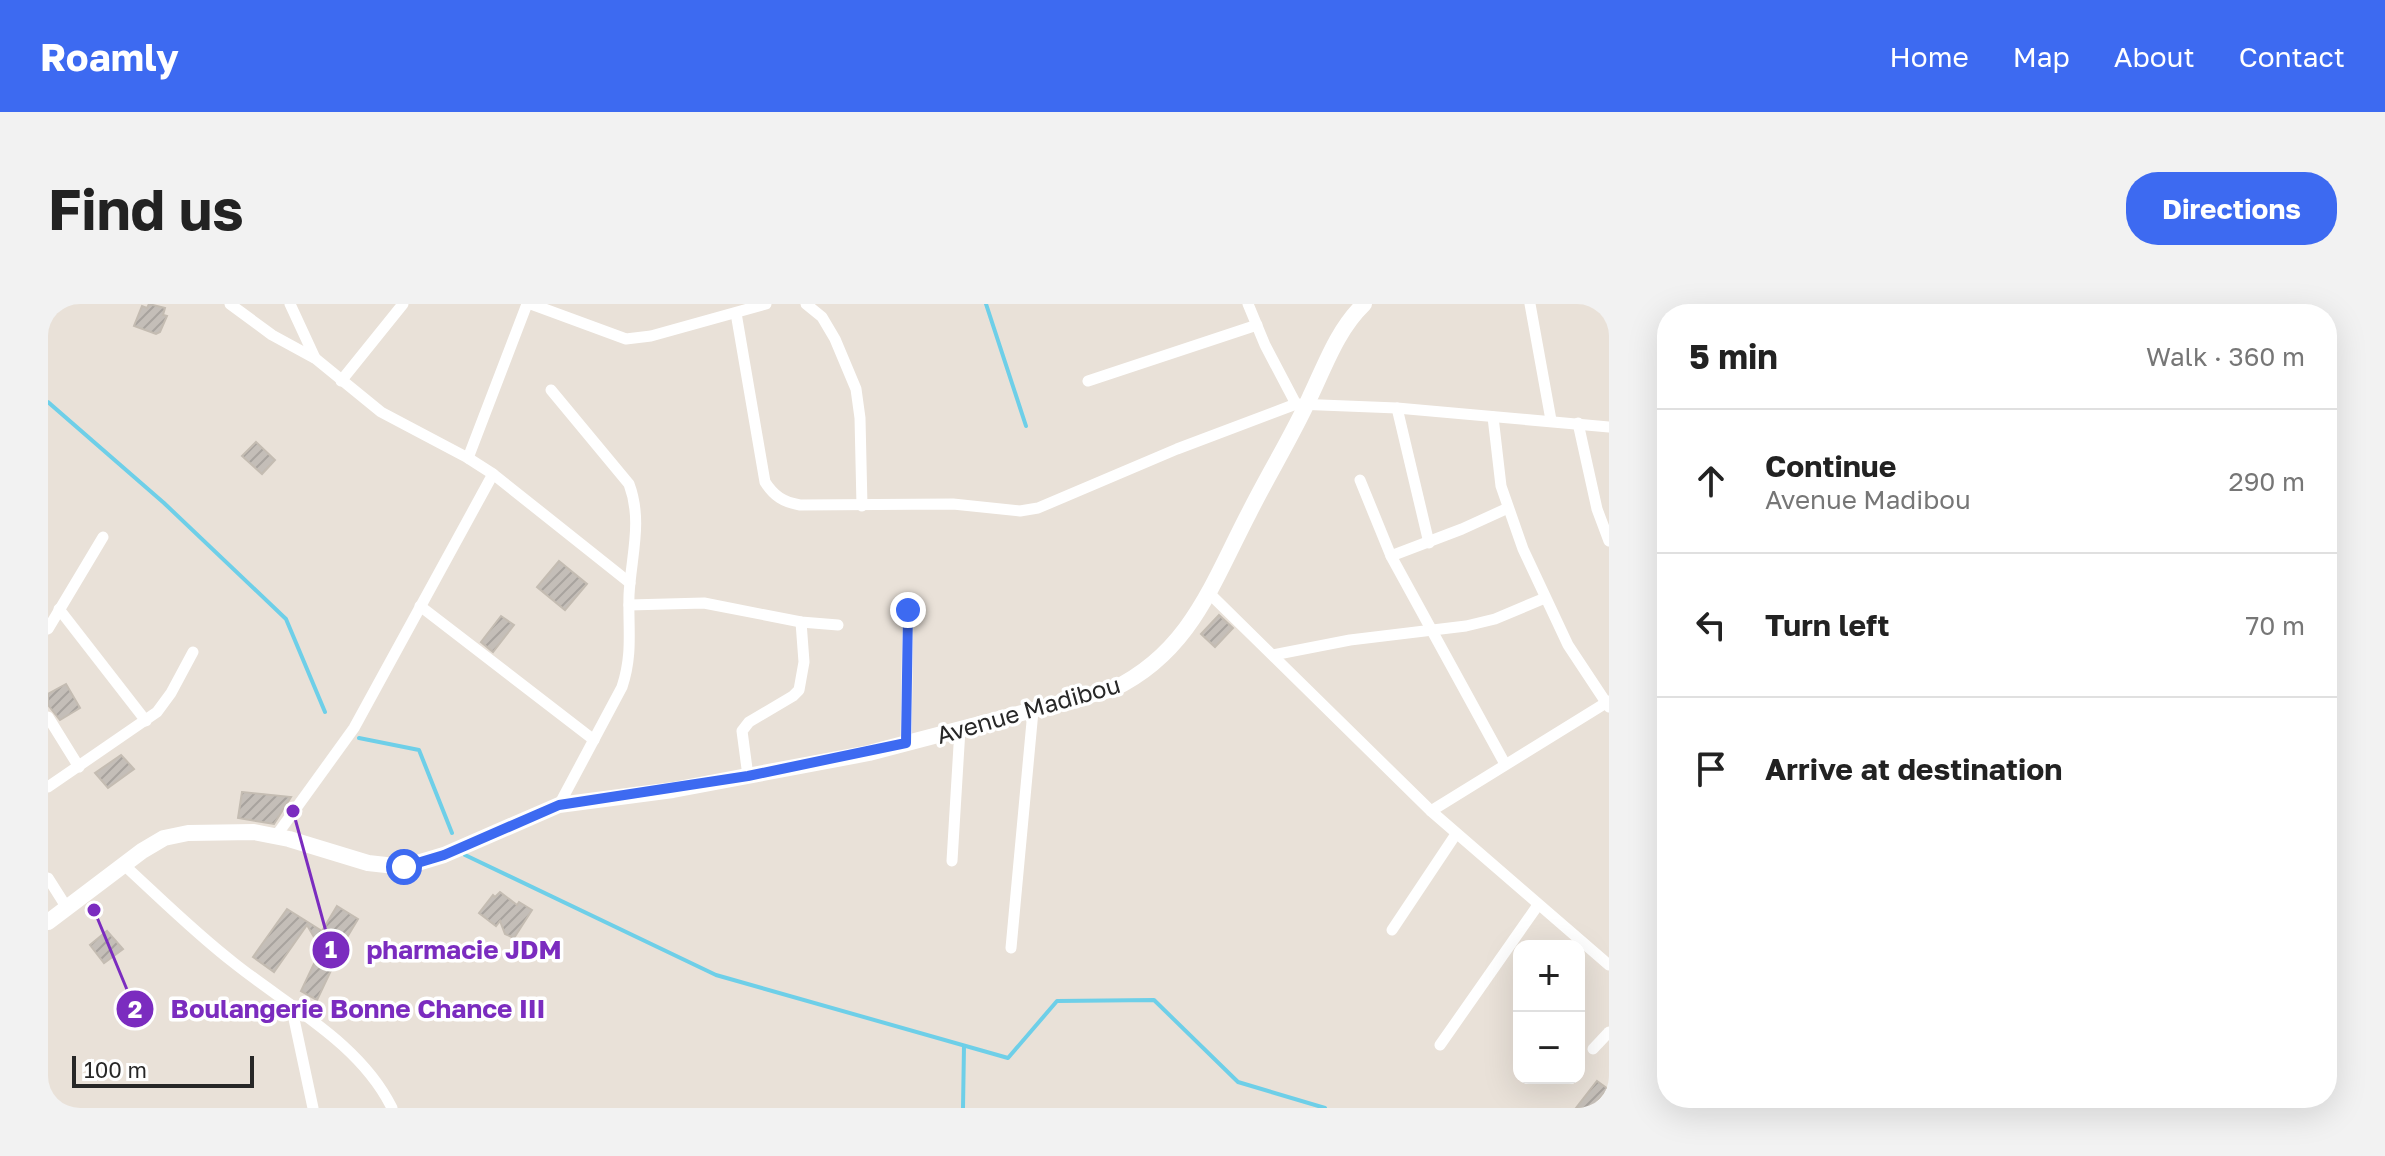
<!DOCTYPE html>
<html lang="en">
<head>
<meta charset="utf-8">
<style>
	:root { --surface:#fff; --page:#f2f2f2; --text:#222; --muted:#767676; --line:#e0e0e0; --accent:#3d6af1 }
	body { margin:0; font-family:"Golos Text",sans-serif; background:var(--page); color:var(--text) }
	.controls { position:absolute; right:24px; bottom:24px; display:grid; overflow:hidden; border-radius:16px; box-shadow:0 8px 32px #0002 }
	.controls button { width:72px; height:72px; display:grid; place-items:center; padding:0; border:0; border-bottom:2px solid var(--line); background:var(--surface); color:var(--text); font:40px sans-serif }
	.scale { position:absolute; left:24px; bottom:20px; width:182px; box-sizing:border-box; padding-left:8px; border:4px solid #272727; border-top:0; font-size:22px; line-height:28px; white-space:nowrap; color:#272727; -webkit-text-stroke:6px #fff; paint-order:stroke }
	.stop { position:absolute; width:24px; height:24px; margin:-18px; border:6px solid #3d6af1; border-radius:50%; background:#fff }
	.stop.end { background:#3d6af1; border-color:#fff; box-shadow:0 2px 8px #0008 }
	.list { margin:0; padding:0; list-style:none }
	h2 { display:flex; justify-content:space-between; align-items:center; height:104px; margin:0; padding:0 32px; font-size:34px }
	h2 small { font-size:26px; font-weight:400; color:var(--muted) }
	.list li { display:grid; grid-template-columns:52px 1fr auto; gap:24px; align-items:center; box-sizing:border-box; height:144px; padding:0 32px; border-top:2px solid var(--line) }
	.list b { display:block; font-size:30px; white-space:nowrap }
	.list p { margin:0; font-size:26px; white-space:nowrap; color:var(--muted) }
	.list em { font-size:26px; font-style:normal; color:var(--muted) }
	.icon { flex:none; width:44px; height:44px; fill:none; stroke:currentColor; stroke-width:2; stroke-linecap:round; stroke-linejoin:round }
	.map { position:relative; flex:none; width:1561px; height:804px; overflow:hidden; border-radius:32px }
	header { display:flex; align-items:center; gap:48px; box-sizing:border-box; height:112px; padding:0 40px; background:var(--accent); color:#fff }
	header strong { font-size:38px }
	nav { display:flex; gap:44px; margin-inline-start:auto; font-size:28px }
	.intro { display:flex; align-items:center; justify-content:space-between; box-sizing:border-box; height:192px; padding:0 48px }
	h1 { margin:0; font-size:56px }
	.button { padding:20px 36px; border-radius:32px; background:var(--accent); color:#fff; font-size:28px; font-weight:700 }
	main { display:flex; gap:48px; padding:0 48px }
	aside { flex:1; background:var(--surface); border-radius:32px; box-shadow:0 8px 32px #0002 }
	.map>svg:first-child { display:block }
</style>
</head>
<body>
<header>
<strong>Roamly</strong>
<nav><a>Home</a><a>Map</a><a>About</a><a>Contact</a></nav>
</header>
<div class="intro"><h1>Find us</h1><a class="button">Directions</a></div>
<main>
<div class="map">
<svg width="1561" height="804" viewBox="0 0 1561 804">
	<defs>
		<pattern id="building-hatch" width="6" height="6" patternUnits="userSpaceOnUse" patternTransform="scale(2)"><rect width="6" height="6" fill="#c4beb8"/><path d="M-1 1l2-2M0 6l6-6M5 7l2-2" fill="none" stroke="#a8a39e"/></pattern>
	</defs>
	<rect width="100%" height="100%" fill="#e9e1d8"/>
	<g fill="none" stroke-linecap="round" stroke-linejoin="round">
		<!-- stream -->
		<g stroke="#6ecfe8" stroke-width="4">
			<path d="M938,0L978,122"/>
			<path d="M0,98L116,199L238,315L277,408"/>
			<path d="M311,434L371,446L404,529"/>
			<path d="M417,551L668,671L960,754L1009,697L1106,696L1190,778L1277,804"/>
			<path d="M915,804L916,742"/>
		</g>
	</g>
	<!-- building -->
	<g fill="url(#building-hatch)" stroke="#c4bcb2" stroke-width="2">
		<path d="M101,0L117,4L115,11L119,12L112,28L108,30L86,22L94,2L99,4Z"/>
		<path d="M208,138L227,156L214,170L194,152Z"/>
		<path d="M511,257L539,280L517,306L489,283Z"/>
		<path d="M1171,311L1185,324L1167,343L1153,330Z"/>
		<path d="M453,312L466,321L445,348L433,338Z"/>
		<path d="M18,380L32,404L12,416L0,401V390Z"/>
		<path d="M73,451L86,465L60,484L47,469Z"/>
		<path d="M194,488L243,493L226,520L190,514Z"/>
		<path d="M452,588L469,601L471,598L484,606L466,634L457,630L452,617L448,622L431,609L445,591L447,593Z"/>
		<path d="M289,602L310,615L286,655L288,656L269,696L253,687L273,645L259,621L226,668L205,653L239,605L274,627Z"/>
		<path d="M59,627L75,645L56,659L42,641Z"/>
		<path d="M1549,777L1560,785L1544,804H1528Z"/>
	</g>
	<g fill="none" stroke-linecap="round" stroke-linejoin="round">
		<!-- street -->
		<g stroke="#fff" stroke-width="11">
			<path d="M182,0L224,31L268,55L333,108L420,154L445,170L582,279"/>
			<path d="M242,0L267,54"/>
			<path d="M483,0L578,35L603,32L718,0"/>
			<path d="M758,0L774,13L787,35L808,85L812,114L814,202"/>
			<path d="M1200,0L1217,41L1248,100"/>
			<path d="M1482,0L1503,116"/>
			<path d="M688,9L717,178C726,192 735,198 752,201L905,200L972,207L990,204L1129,145L1248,100L1349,104L1561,123"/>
			<path d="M293,77L355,0"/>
			<path d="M1040,77L1209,21"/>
			<path d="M503,86L581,180C595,217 583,253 581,291C580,325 585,350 574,383L511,501"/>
			<path d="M1349,104L1381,239"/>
			<path d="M1445,113L1453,182L1475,245L1520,341L1561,403"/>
			<path d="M1530,119L1549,205L1561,237"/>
			<path d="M420,154L479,0"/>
			<path d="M1312,176L1343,252L1457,460"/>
			<path d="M1343,252L1414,225L1460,204"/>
			<path d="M1161,289L1383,507L1561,661"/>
			<path d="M581,301L656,299L753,318L790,321"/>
			<path d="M372,302L546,436"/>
			<path d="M11,305L98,417"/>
			<path d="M0,325L55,233"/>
			<path d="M1225,351L1302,336L1418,322L1447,315L1497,294"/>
			<path d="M0,413L31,463"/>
			<path d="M858,439L860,306"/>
			<path d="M700,472L694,427L701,418L745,392L751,386L756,358L753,318"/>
			<path d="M0,483L109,408L123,389L145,348"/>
			<path d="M1383,507L1561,397"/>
			<path d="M228,532L306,424L445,170"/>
			<path d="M904,557L912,425"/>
			<path d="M75,560C112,594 147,629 186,659C241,703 312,739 344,804"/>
			<path d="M0,574L19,604"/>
			<path d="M1344,626L1408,530"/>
			<path d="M963,644L985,407"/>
			<path d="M243,701L265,804"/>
			<path d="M1392,741L1490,601"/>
			<path d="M1545,745L1561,728"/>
		</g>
		<!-- secondary -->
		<path stroke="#fff" stroke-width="16" d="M0,618L94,547L116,534L140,529L206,528L241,535L320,559L356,563L396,551L511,501L625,486L821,449L1065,385C1142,348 1164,280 1201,209C1220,171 1243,134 1261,95C1277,62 1289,26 1316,0"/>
	</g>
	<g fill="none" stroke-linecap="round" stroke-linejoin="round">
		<!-- route -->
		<path stroke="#3d6af1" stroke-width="10" d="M356,563L396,551L511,501L700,472L858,439L860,306"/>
	</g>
	<g text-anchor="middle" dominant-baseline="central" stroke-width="7" stroke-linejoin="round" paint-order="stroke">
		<!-- street labels -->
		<g font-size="24" fill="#272727" stroke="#fff">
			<text transform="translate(980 405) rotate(-16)">Avenue Madibou</text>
		</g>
	</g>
	<!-- callouts -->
	<path fill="none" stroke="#7b2cbf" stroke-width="3" d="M245 507L283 646M46 606L87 705"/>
	<g fill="#7b2cbf" stroke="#fff" stroke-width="3">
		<circle cx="245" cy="507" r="8"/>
		<circle cx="46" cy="606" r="8"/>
		<circle cx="283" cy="646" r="20"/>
		<circle cx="87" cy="705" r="20"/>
	</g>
	<g font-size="24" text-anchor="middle" font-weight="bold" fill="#fff">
		<text x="283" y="654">1</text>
		<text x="87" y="714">2</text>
	</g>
	<g font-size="26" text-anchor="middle" font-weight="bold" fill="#7b2cbf" stroke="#fff" stroke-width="7" stroke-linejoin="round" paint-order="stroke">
		<text x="416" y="655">pharmacie JDM</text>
		<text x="310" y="714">Boulangerie Bonne Chance III</text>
	</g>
</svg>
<div class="controls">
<button>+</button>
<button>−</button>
</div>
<div class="scale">100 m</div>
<div class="stop" style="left:356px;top:563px"></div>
<div class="stop end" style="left:860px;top:306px"></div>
</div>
<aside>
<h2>5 min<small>Walk · 360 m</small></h2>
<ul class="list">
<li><svg class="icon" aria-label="ahead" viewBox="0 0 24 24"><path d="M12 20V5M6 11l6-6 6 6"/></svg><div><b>Continue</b><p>Avenue Madibou</p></div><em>290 m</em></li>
<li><svg class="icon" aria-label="left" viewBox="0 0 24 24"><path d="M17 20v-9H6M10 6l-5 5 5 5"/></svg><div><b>Turn left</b></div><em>70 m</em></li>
<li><svg class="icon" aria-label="arrive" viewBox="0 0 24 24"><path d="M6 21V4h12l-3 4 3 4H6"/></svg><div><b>Arrive at destination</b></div></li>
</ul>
</aside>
</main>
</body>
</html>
